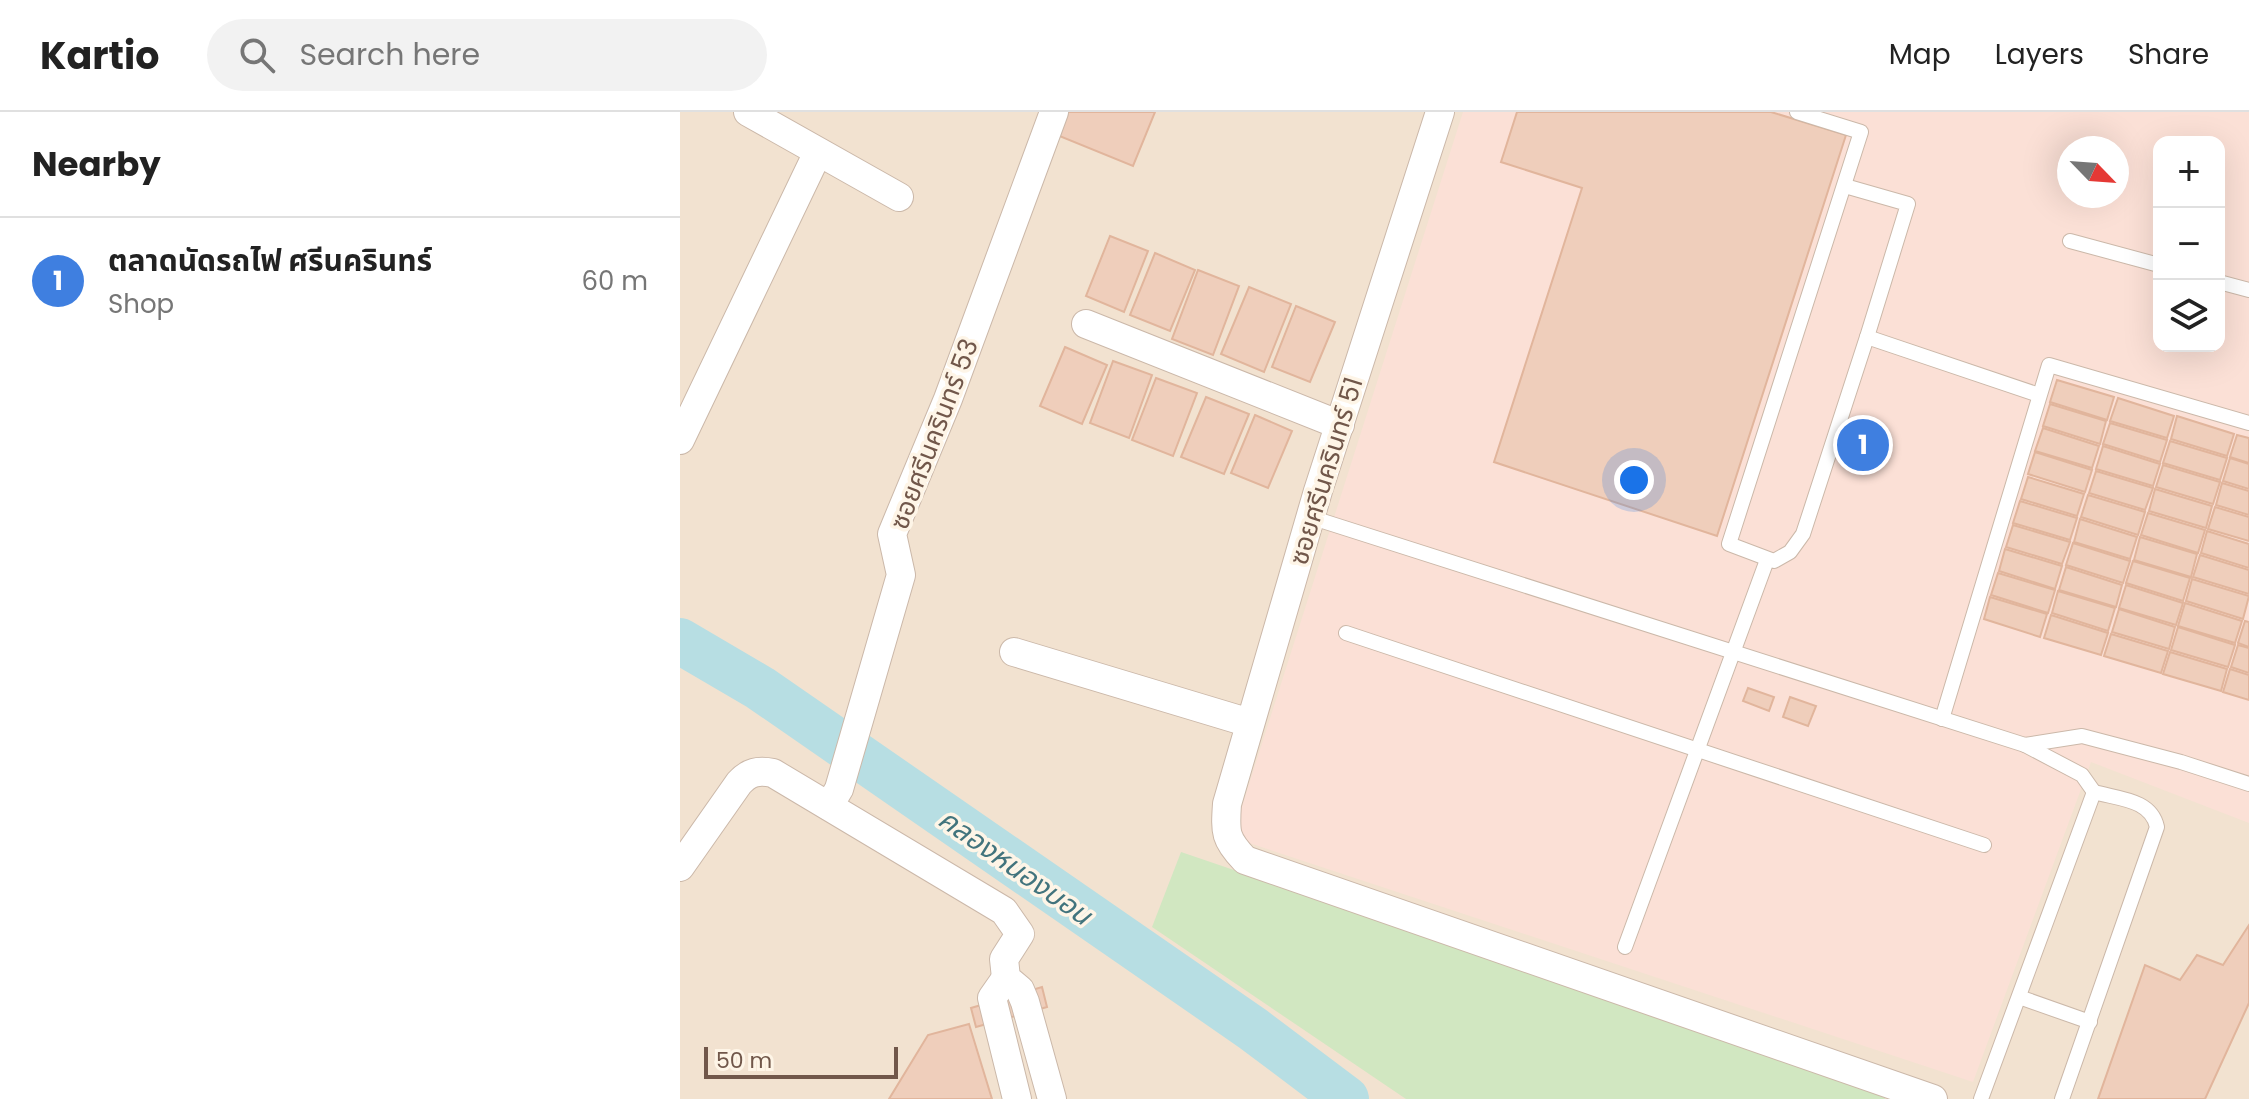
<!DOCTYPE html>
<html lang="en">
<head>
<meta charset="utf-8">
<style>
	:root { --surface:#fff; --page:#f2f2f2; --text:#222; --muted:#767676; --line:#e0e0e0; --accent:#e06a4c }
	body { margin:0; font-family:Poppins,"Noto Sans Thai",sans-serif; background:var(--page); color:var(--text) }
	.controls { position:absolute; right:24px; top:24px; display:grid; overflow:hidden; border-radius:16px; box-shadow:0 8px 32px #0002 }
	.controls button { width:72px; height:72px; display:grid; place-items:center; padding:0; border:0; border-bottom:2px solid var(--line); background:var(--surface); color:var(--text); font:40px sans-serif }
	.compass { position:absolute; left:1377px; top:24px; width:72px; height:72px; border-radius:50%; background:var(--surface); box-shadow:0 8px 32px #0002; rotate:115deg }
	.scale { position:absolute; left:24px; bottom:20px; width:194px; box-sizing:border-box; padding-left:8px; border:4px solid #71574a; border-top:0; font-size:22px; line-height:28px; white-space:nowrap; color:#71574a; -webkit-text-stroke:6px #fef5e7; paint-order:stroke }
	.you { position:absolute; left:954px; top:368px; width:28px; height:28px; margin:-20px; border:6px solid #fff; border-radius:50%; background:#1a73e8; box-shadow:0 0 0 12px #1a73e833 }
	.badge { display:grid; place-items:center; width:52px; height:52px; border-radius:50%; background:var(--accent); color:#fff; font-size:26px; font-weight:700 }
	.pin { position:absolute; translate:-50% -50%; border:4px solid #fff; box-shadow:0 2px 8px #0006 }
	.list { margin:0; padding:0; list-style:none }
	h2 { display:flex; justify-content:space-between; align-items:center; height:104px; margin:0; padding:0 32px; font-size:34px }
	h2 small { font-size:26px; font-weight:400; color:var(--muted) }
	.list li { display:grid; grid-template-columns:52px 1fr auto; gap:24px; align-items:center; box-sizing:border-box; height:128px; padding:0 32px; border-top:2px solid var(--line) }
	.list b { display:block; font-size:30px; white-space:nowrap }
	.list p { margin:0; font-size:26px; white-space:nowrap; color:var(--muted) }
	.list em { font-size:26px; font-style:normal; color:var(--muted) }
	.icon { flex:none; width:44px; height:44px; fill:none; stroke:currentColor; stroke-width:2; stroke-linecap:round; stroke-linejoin:round }
	.map { position:relative; flex:none; width:1569px; height:987px; overflow:hidden }
	header { display:flex; align-items:center; gap:48px; box-sizing:border-box; height:112px; padding:0 40px; background:var(--surface); border-bottom:2px solid var(--line) }
	header strong { font-size:38px }
	nav { display:flex; gap:44px; margin-inline-start:auto; font-size:28px }
	.search { width:560px; height:72px; background:var(--page); display:flex; align-items:center; gap:20px; box-sizing:border-box; padding:0 28px; border-radius:44px; color:var(--muted); font-size:30px }
	main { display:flex }
	aside { flex:1; background:var(--surface) }
	.map>svg:first-child { display:block }
</style>
</head>
<body>
<header>
<strong>Kartio</strong>
<div class="search"><svg class="icon" aria-label="search" viewBox="0 0 24 24"><circle cx="10" cy="10" r="6"/><path d="M15 15l6 6"/></svg>Search here</div>
<nav><a>Map</a><a>Layers</a><a>Share</a></nav>
</header>
<main>
<aside>
<h2>Nearby<small></small></h2>
<ul class="list">
<li><span class="badge" style="background:#3f7fe0">1</span><div><b>ตลาดนัดรถไฟ ศรีนครินทร์</b><p>Shop</p></div><em>60 m</em></li>
</ul>
</aside>
<div class="map">
<svg width="1569" height="987" viewBox="0 0 1569 987">
	<rect width="100%" height="100%" fill="#fbf1e2"/>
	<!-- residential -->
	<path fill="#f2e2d0" fill-rule="evenodd" d="M0,0H1569V987H0ZM1479,30H1539V234H1479ZM1389,36H1437V84H1389Z"/>
	<!-- commercial -->
	<path fill="#fbe0d6" fill-rule="evenodd" d="M783,0H1569V711L1411,650L1293,970L563,729L558,707ZM1479,30H1539V234H1479ZM1389,36H1437V84H1389Z"/>
	<!-- green -->
	<path fill="#d1e7c1" d="M501,740L1202,978L1205,987H726L472,815Z"/>
	<g fill="none" stroke-linecap="round" stroke-linejoin="round">
		<!-- river -->
		<path stroke="#b7dee3" stroke-width="46" d="M0,529L80,576L573,917L666,987"/>
	</g>
	<!-- building -->
	<g fill="#efcebb" stroke="#e1b59c" stroke-width="2">
		<path d="M380,0H475L453,54L372,21Z"/>
		<path d="M837,0H1091L1166,23L1037,424L814,350L902,76L821,50Z"/>
		<path d="M430,124L468,139L444,200L406,184Z"/>
		<path d="M475,141L515,158L490,219L450,203Z"/>
		<path d="M518,158L559,174L533,243L492,227Z"/>
		<path d="M569,175L611,192L584,260L541,242Z"/>
		<path d="M616,194L655,210L630,270L592,255Z"/>
		<path d="M385,235L427,253L402,312L360,294Z"/>
		<path d="M433,249L472,263L449,326L410,311Z"/>
		<path d="M476,266L517,281L493,344L452,328Z"/>
		<path d="M1377,268L1434,285L1427,308L1370,290Z"/>
		<path d="M526,285L569,302L544,362L501,345Z"/>
		<path d="M1438,286L1494,304L1487,326L1430,309Z"/>
		<path d="M1370,292L1426,309L1420,332L1363,314Z"/>
		<path d="M575,303L612,319L588,376L551,361Z"/>
		<path d="M1497,304L1554,322L1547,344L1491,327Z"/>
		<path d="M1430,311L1487,328L1480,350L1423,332Z"/>
		<path d="M1363,316L1419,334L1412,356L1355,339Z"/>
		<path d="M1557,323L1569,326V351L1550,345Z"/>
		<path d="M1490,329L1547,346L1540,368L1483,351Z"/>
		<path d="M1423,334L1480,352L1473,374L1416,357Z"/>
		<path d="M1355,340L1412,358L1405,380L1348,362Z"/>
		<path d="M1550,346L1569,352V377L1543,369Z"/>
		<path d="M1483,353L1540,370L1533,392L1476,375Z"/>
		<path d="M1416,359L1473,376L1465,398L1409,381Z"/>
		<path d="M1348,365L1404,382L1397,404L1341,387Z"/>
		<path d="M1542,371L1569,379V403L1536,393Z"/>
		<path d="M1475,377L1532,394L1526,416L1469,399Z"/>
		<path d="M1408,383L1465,400L1458,423L1401,405Z"/>
		<path d="M1340,389L1397,406L1390,428L1333,411Z"/>
		<path d="M1535,395L1569,405V429L1528,417Z"/>
		<path d="M1468,401L1525,418L1518,441L1461,423Z"/>
		<path d="M1400,407L1457,425L1450,447L1394,430Z"/>
		<path d="M1333,413L1390,430L1382,452L1326,435Z"/>
		<path d="M1527,419L1569,432V456L1521,441Z"/>
		<path d="M1460,425L1517,442L1511,465L1454,448Z"/>
		<path d="M1393,431L1450,449L1443,471L1386,453Z"/>
		<path d="M1325,437L1382,454L1375,477L1319,459Z"/>
		<path d="M1520,443L1569,458V482L1513,465Z"/>
		<path d="M1453,449L1510,466L1503,489L1446,471Z"/>
		<path d="M1386,455L1442,473L1436,495L1379,478Z"/>
		<path d="M1318,461L1375,478L1368,501L1311,483Z"/>
		<path d="M1512,467L1569,484L1563,507L1506,489Z"/>
		<path d="M1446,473L1503,491L1496,513L1439,496Z"/>
		<path d="M1378,479L1435,496L1428,519L1372,501Z"/>
		<path d="M1310,485L1367,502L1360,525L1304,507Z"/>
		<path d="M1505,491L1562,509L1555,531L1498,514Z"/>
		<path d="M1439,497L1495,515L1489,537L1432,520Z"/>
		<path d="M1371,503L1428,521L1421,543L1364,526Z"/>
		<path d="M1565,509L1569,510V535L1558,531Z"/>
		<path d="M1498,515L1555,533L1548,555L1491,538Z"/>
		<path d="M1431,522L1488,539L1481,561L1424,544Z"/>
		<path d="M1558,533L1569,536V561L1551,555Z"/>
		<path d="M1490,540L1547,557L1541,579L1483,562Z"/>
		<path d="M1550,557L1569,563V588L1543,580Z"/>
		<path d="M1068,576L1094,585L1089,599L1063,589Z"/>
		<path d="M1110,585L1136,594L1128,614L1103,605Z"/>
		<path d="M1569,813V891L1525,987H1418L1465,853L1500,868L1517,843L1543,853Z"/>
		<path d="M362,875L367,895L296,915L291,896Z"/>
		<path d="M289,912L312,987H209L248,923Z"/>
	</g>
	<g fill="none" stroke-linecap="round" stroke-linejoin="round">
		<defs>
			<g id="service">
				<path d="M1117,0L1181,20L1049,432L1094,449L1110,440L1123,422L1187,225"/>
				<path d="M1165,74L1228,92L1187,225L1359,283"/>
				<path d="M1390,129L1479,153"/>
				<path d="M1539,170L1569,178"/>
				<path d="M630,405L1345,633L1402,663L1414,680L1301,987"/>
				<path d="M666,521L1304,733"/>
				<path d="M1262,607L1369,253L1569,311"/>
				<path d="M1345,633L1402,624L1501,650L1569,672"/>
				<path d="M945,835L1087,448"/>
				<path d="M1339,885L1410,910"/>
				<path d="M1382,987L1477,715C1471,687 1438,687 1414,680"/>
			</g>
			<g id="minor">
				<path d="M68,0L219,85"/>
				<path d="M760,0L638,379L547,692C545,721 545,727 565,748L1253,987"/>
				<path d="M406,212L660,313"/>
				<path d="M0,328L138,40"/>
				<path d="M334,540L570,611"/>
				<path d="M149,694L159,677L221,463L212,422L268,287L374,0"/>
				<path d="M0,755L59,671C69,660 78,658 93,661L324,799L340,822L324,847L326,866L340,878L345,890L372,987"/>
				<path d="M326,866L312,886L337,987"/>
			</g>
		</defs>
		<!-- service casing -->
		<use href="#service" stroke="#cbb8a9" stroke-width="16"/>
		<!-- minor casing -->
		<use href="#minor" stroke="#cbb8a9" stroke-width="30"/>
		<!-- service -->
		<use href="#service" stroke="#fff" stroke-width="14"/>
		<!-- minor -->
		<use href="#minor" stroke="#fff" stroke-width="28"/>
	</g>
	<g text-anchor="middle" dominant-baseline="central" stroke-width="7" stroke-linejoin="round" paint-order="stroke">
		<!-- street labels -->
		<g font-size="26" fill="#71574a" stroke="#fef5e7">
			<text transform="translate(254 322) rotate(-69)">ซอยศรีนครินทร์ 53</text>
			<text transform="translate(646 359) rotate(-73)">ซอยศรีนครินทร์ 51</text>
		</g>
		<!-- water labels -->
		<g font-size="28" font-style="italic" fill="#42747d" stroke="#fef5e7">
			<text transform="translate(335 755) rotate(35)">คลองหนองบอน</text>
		</g>
	</g>
</svg>
<div class="controls">
<button>+</button>
<button>−</button>
<button><svg class="icon" aria-label="layers" viewBox="0 0 24 24"><path d="M12 4l9 5-9 5-9-5zM3 14l9 5 9-5"/></svg></button>
</div>
<svg class="compass" viewBox="-18 -18 36 36"><path d="M0-13l5 13h-10z" fill="#e53935"/><path d="M0 13l5-13h-10z" fill="#767676"/></svg>
<div class="scale">50 m</div>
<div class="you"></div>
<div class="pin badge" style="left:1183px;top:333px;background:#3f7fe0">1</div>
</div>
</main>
</body>
</html>
